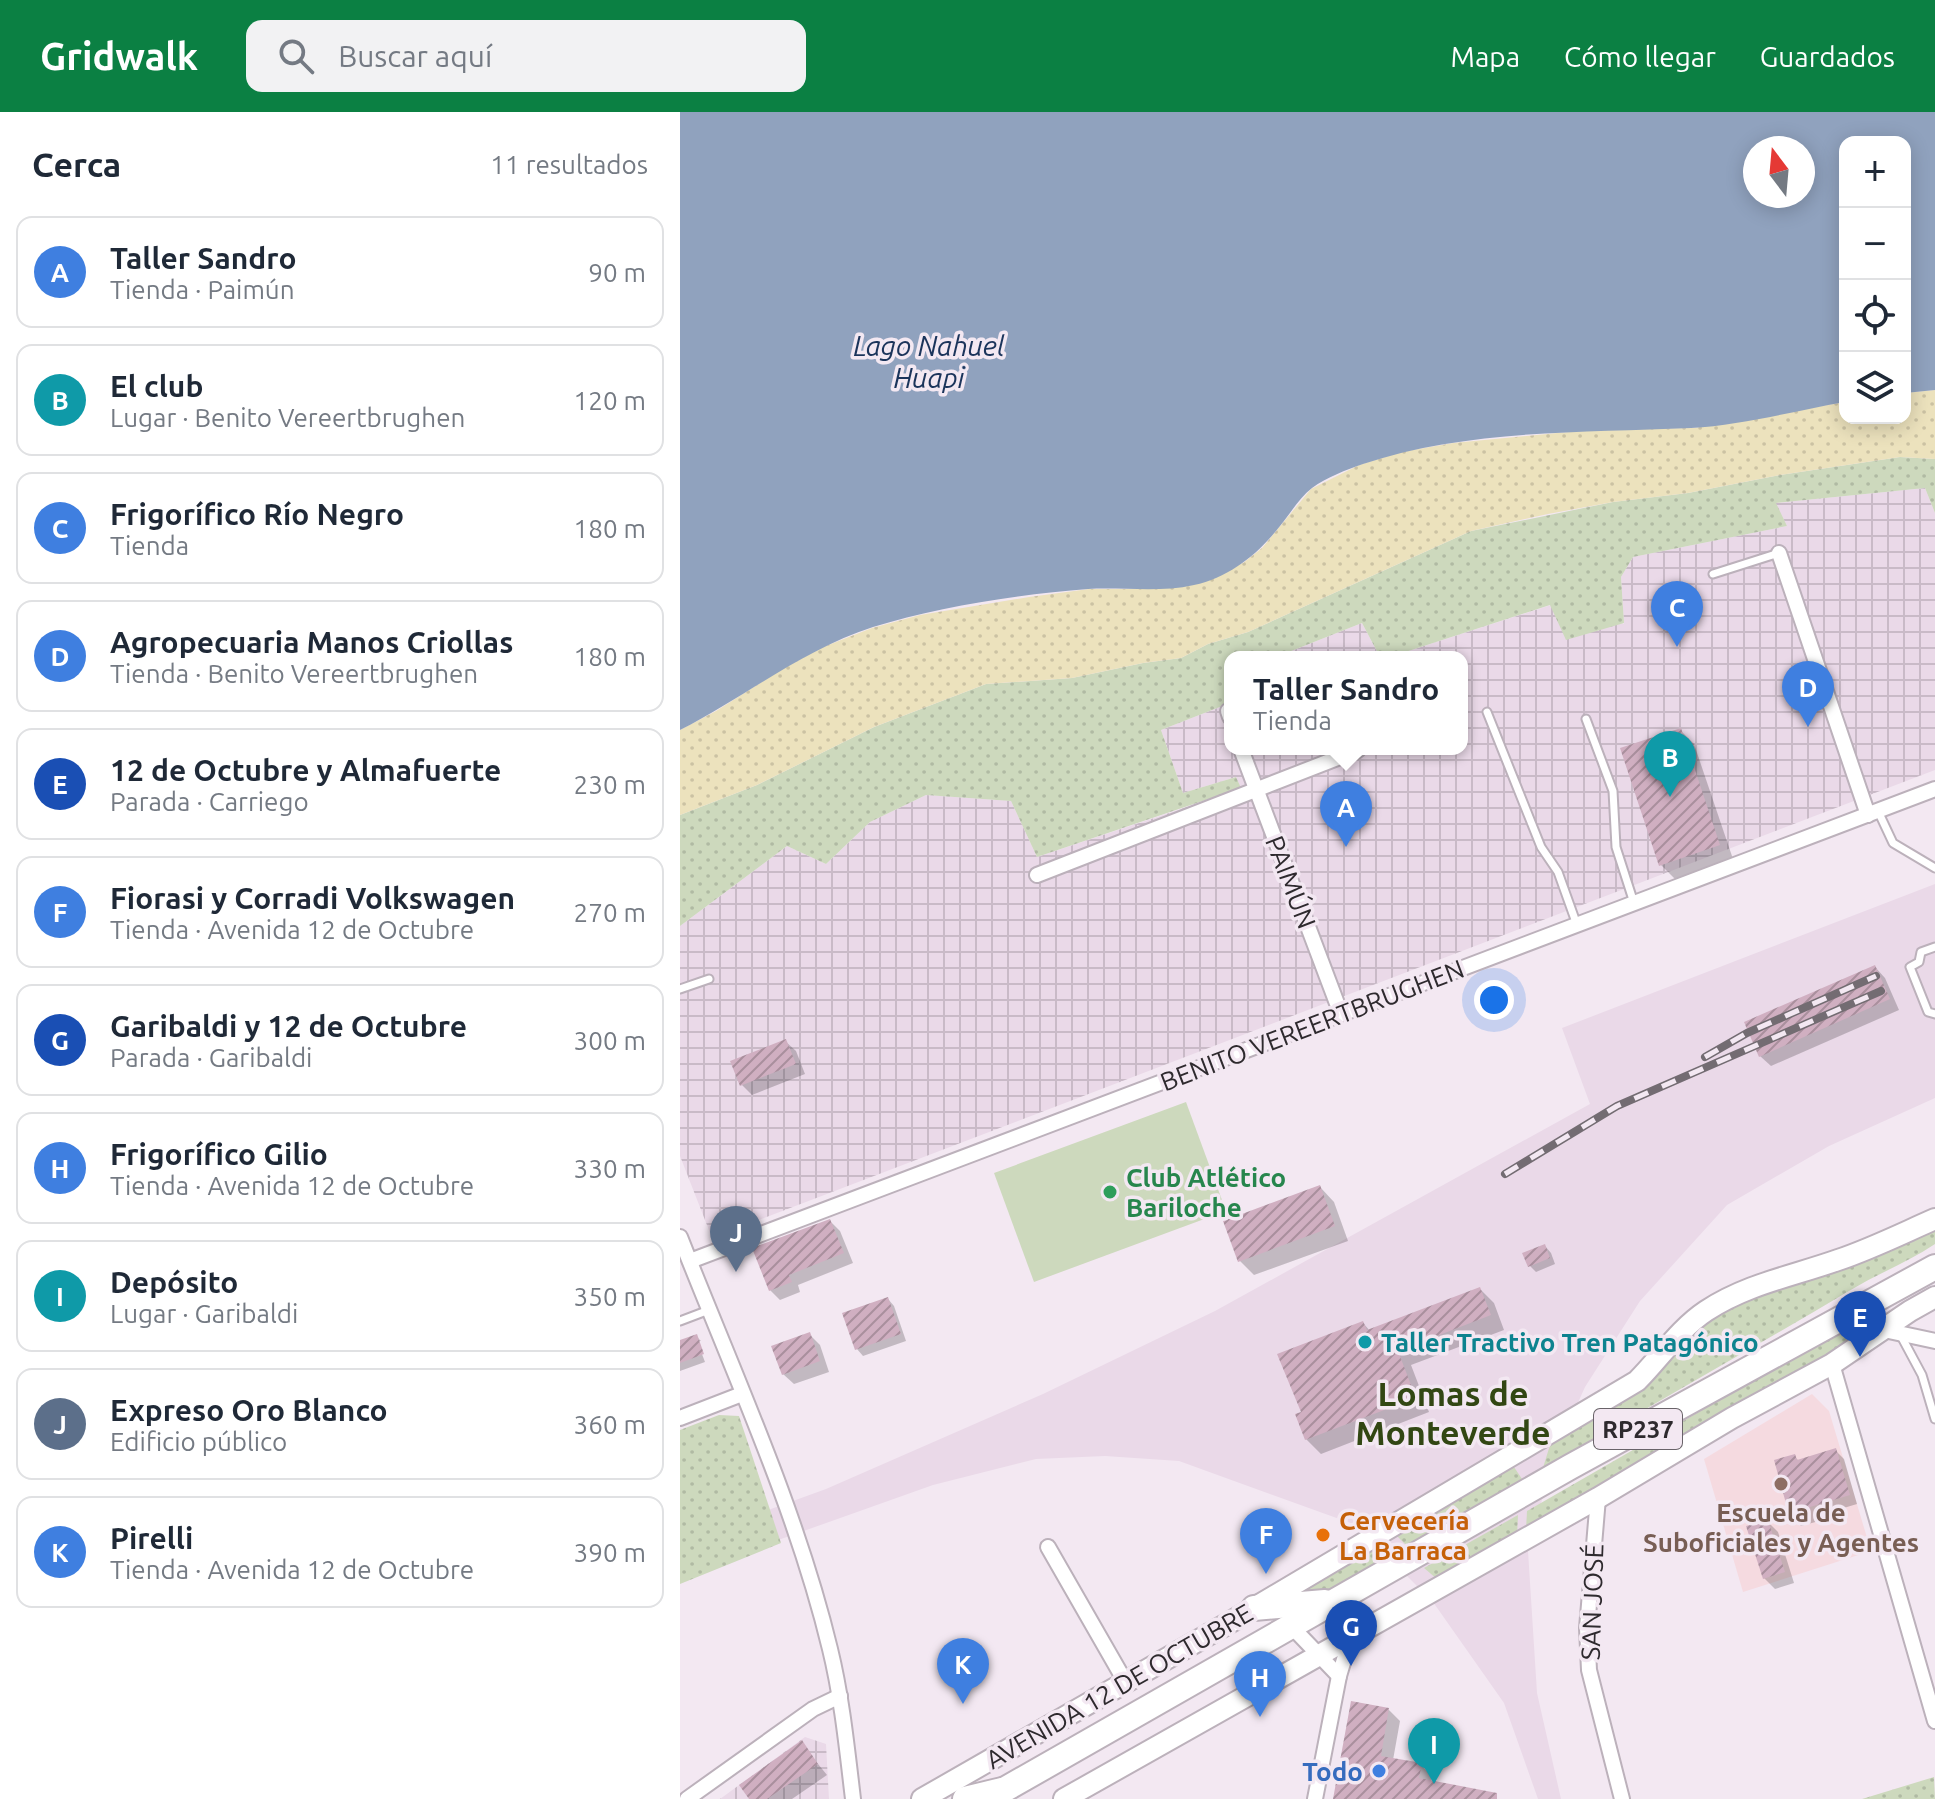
<!DOCTYPE html>
<html lang="es">
<head>
<meta charset="utf-8">
<style>
	:root { --surface:#fff; --page:#f2f2f3; --text:#1f2937; --muted:#747a83; --line:#e0e1e3; --accent:#0b8043 }
	body { margin:0; font-family:Ubuntu,sans-serif; background:var(--page); color:var(--text) }
	.controls { position:absolute; right:24px; top:24px; display:grid; overflow:hidden; border-radius:16px; box-shadow:0 4px 20px #0003 }
	.controls button { width:72px; height:72px; display:grid; place-items:center; padding:0; border:0; border-bottom:2px solid var(--line); background:var(--surface); color:var(--text); font:40px sans-serif }
	.compass { position:absolute; left:1063px; top:24px; width:72px; height:72px; border-radius:50%; background:var(--surface); box-shadow:0 4px 20px #0003; rotate:344deg }
	.you { position:absolute; left:814px; top:888px; width:28px; height:28px; margin:-20px; border:6px solid #fff; border-radius:50%; background:#1a73e8; box-shadow:0 0 0 12px #1a73e833 }
	.badge { display:grid; place-items:center; width:52px; height:52px; border-radius:50%; background:var(--accent); color:#fff; font-size:26px; font-weight:700 }
	.pin { position:absolute; translate:-50% -66px; filter:drop-shadow(0 2px 4px #0008) }
	.pin::after { content:''; position:absolute; top:42px; width:28px; height:24px; background:inherit; clip-path:polygon(0 0,100% 0,50% 100%) }
	.popup { position:absolute; left:544px; top:539px; width:244px; height:104px; box-sizing:border-box; display:grid; place-content:center; border-radius:16px; background:var(--surface); filter:drop-shadow(0 2px 6px #0005); font-size:26px; white-space:nowrap; color:var(--muted) }
	.popup b { font-size:30px; color:var(--text) }
	.popup::after { content:''; position:absolute; left:50%; top:100%; margin-left:-16px; border:16px solid transparent; border-top-color:var(--surface) }
	.list { margin:0; padding:0; list-style:none }
	h2 { display:flex; justify-content:space-between; align-items:center; height:104px; margin:0; padding:0 32px; font-size:34px }
	h2 small { font-size:26px; font-weight:400; color:var(--muted) }
	.list li { display:grid; grid-template-columns:52px 1fr auto; gap:24px; align-items:center; box-sizing:border-box; height:112px; margin:0 16px 16px; padding:0 16px; border:2px solid var(--line); border-radius:16px }
	.list b { display:block; font-size:30px; white-space:nowrap }
	.list p { margin:0; font-size:26px; white-space:nowrap; color:var(--muted) }
	.list em { font-size:26px; font-style:normal; color:var(--muted) }
	.icon { flex:none; width:44px; height:44px; fill:none; stroke:currentColor; stroke-width:2; stroke-linecap:round; stroke-linejoin:round }
	.map { position:relative; flex:none; width:1255px; height:1687px; overflow:hidden }
	header { display:flex; align-items:center; gap:48px; box-sizing:border-box; height:112px; padding:0 40px; background:var(--accent); color:#fff }
	header strong { font-size:38px }
	nav { display:flex; gap:44px; margin-inline-start:auto; font-size:28px }
	.search { width:560px; height:72px; background:var(--page); display:flex; align-items:center; gap:20px; box-sizing:border-box; padding:0 28px; border-radius:16px; color:var(--muted); font-size:30px }
	main { display:flex }
	aside { flex:1; background:var(--surface) }
	.map>svg:first-child { display:block }
</style>
</head>
<body>
<header>
<strong>Gridwalk</strong>
<div class="search"><svg class="icon" aria-label="search" viewBox="0 0 24 24"><circle cx="10" cy="10" r="6"/><path d="M15 15l6 6"/></svg>Buscar aquí</div>
<nav><a>Mapa</a><a>Cómo llegar</a><a>Guardados</a></nav>
</header>
<main>
<aside>
<h2>Cerca<small>11 resultados</small></h2>
<ul class="list">
<li><span class="badge" style="background:#3f7fe0">A</span><div><b>Taller Sandro</b><p>Tienda · Paimún</p></div><em>90 m</em></li>
<li><span class="badge" style="background:#0f9aa8">B</span><div><b>El club</b><p>Lugar · Benito Vereertbrughen</p></div><em>120 m</em></li>
<li><span class="badge" style="background:#3f7fe0">C</span><div><b>Frigorífico Río Negro</b><p>Tienda</p></div><em>180 m</em></li>
<li><span class="badge" style="background:#3f7fe0">D</span><div><b>Agropecuaria Manos Criollas</b><p>Tienda · Benito Vereertbrughen</p></div><em>180 m</em></li>
<li><span class="badge" style="background:#1a4fb4">E</span><div><b>12 de Octubre y Almafuerte</b><p>Parada · Carriego</p></div><em>230 m</em></li>
<li><span class="badge" style="background:#3f7fe0">F</span><div><b>Fiorasi y Corradi Volkswagen</b><p>Tienda · Avenida 12 de Octubre</p></div><em>270 m</em></li>
<li><span class="badge" style="background:#1a4fb4">G</span><div><b>Garibaldi y 12 de Octubre</b><p>Parada · Garibaldi</p></div><em>300 m</em></li>
<li><span class="badge" style="background:#3f7fe0">H</span><div><b>Frigorífico Gilio</b><p>Tienda · Avenida 12 de Octubre</p></div><em>330 m</em></li>
<li><span class="badge" style="background:#0f9aa8">I</span><div><b>Depósito</b><p>Lugar · Garibaldi</p></div><em>350 m</em></li>
<li><span class="badge" style="background:#5c6f8a">J</span><div><b>Expreso Oro Blanco</b><p>Edificio público</p></div><em>360 m</em></li>
<li><span class="badge" style="background:#3f7fe0">K</span><div><b>Pirelli</b><p>Tienda · Avenida 12 de Octubre</p></div><em>390 m</em></li>
</ul>
</aside>
<div class="map">
<svg width="1255" height="1687" viewBox="0 0 1255 1687">
	<defs>
		<pattern id="industrial-grid" width="8" height="8" patternUnits="userSpaceOnUse" patternTransform="scale(2)"><rect width="8" height="8" fill="#ead9e8"/><path d="M0 4h8M4 0v8" fill="none" stroke="#c9bac7"/></pattern>
		<pattern id="green-dots" width="8" height="8" patternUnits="userSpaceOnUse" patternTransform="scale(2)"><rect width="8" height="8" fill="#cdd9bd"/><path d="M2 2h.1M6 6h.1" fill="none" stroke="#b0baa3" stroke-width="1.8" stroke-linecap="round"/></pattern>
		<pattern id="sand-dots" width="8" height="8" patternUnits="userSpaceOnUse" patternTransform="scale(2)"><rect width="8" height="8" fill="#ece2bd"/><path d="M2 2h.1M6 6h.1" fill="none" stroke="#cbc2a3" stroke-width="1.8" stroke-linecap="round"/></pattern>
		<pattern id="building-hatch" width="6" height="6" patternUnits="userSpaceOnUse" patternTransform="scale(2)"><rect width="6" height="6" fill="#d0afc1"/><path d="M-1 1l2-2M0 6l6-6M5 7l2-2" fill="none" stroke="#a98f9d"/></pattern>
	</defs>
	<rect width="100%" height="100%" fill="#f3e8f2"/>
	<!-- built -->
	<path fill="#ead9e8" d="M1255,772V986L1149,1034L1047,1093L960,1189L905,1275L874,1344L848,1439L857,1581L881,1687H858L824,1591L753,1490L676,1413L499,1349L425,1344L356,1347L253,1373L0,1463V1430L146,1377L363,1282L535,1199L910,992L882,916Z"/>
	<!-- industrial -->
	<g fill="url(#industrial-grid)">
		<path d="M1245,376L1255,401V658L32,1126L0,1044V814L107,734L146,752L190,710L246,683L331,689L357,745L561,677L556,665L503,681L481,618L550,591V637H782V545H710L871,493L944,512L941,465L953,445L1107,414L1095,391Z"/>
		<path d="M682,511L700,545H596Z"/>
		<path d="M125,1625L146,1632L149,1687H40Z"/>
	</g>
	<!-- education -->
	<path fill="#f5dae0" d="M1132,1282L1149,1299L1191,1439L1063,1480L1024,1347Z"/>
	<!-- green -->
	<g fill="url(#green-dots)">
		<path d="M1220,345L1255,347V401L1245,376L1096,391L1107,414L953,445L941,465L944,511L886,528L870,493L710,545H700L682,511L596,545H550V591L481,618L503,681L556,665L561,676L357,745L331,689L246,683L190,710L146,752L107,734L0,814V703L77,673L194,615L306,572L392,566L463,551L501,546L528,532L568,520L791,419L933,390L1008,381L1100,363Z"/>
		<path d="M1255,1114V1132C1228,1150 1197,1162 1169,1179C1067,1240 963,1297 862,1359L870,1333L936,1293L1040,1195Z"/>
		<path d="M1177,1209L1179,1216L1171,1231L945,1364L846,1418L847,1399Z"/>
		<path d="M39,1303L59,1304L101,1431L0,1472V1318Z"/>
		<path d="M834,1355L844,1370L729,1436L716,1423Z"/>
		<path d="M838,1403L837,1424L757,1467L744,1456Z"/>
		<path d="M699,1433L713,1446L644,1483L602,1490Z"/>
		<path d="M1254,1665L1255,1687H1182Z"/>
	</g>
	<!-- sand -->
	<path fill="url(#sand-dots)" d="M1255,278V347L1220,345L1100,363L1008,381L933,390L868,402L791,419L568,520L528,532L501,546L463,551L392,566L306,572L194,615L77,673L0,703V618L36,599L102,557L143,535L192,516L240,503L349,485L409,477H476L563,451L582,436L631,377L679,353L721,340L773,331L877,321L928,317L1014,316L1165,290V306H1225V281Z"/>
	<!-- pitch -->
	<path fill="#cdd9bd" d="M506,990L546,1099L354,1170L314,1061Z"/>
	<!-- water -->
	<path fill="#90a2be" fill-rule="evenodd" d="M0,0H1255V278L1225,281V30H1165V290C1114,299 1063,313 1011,316C902,321 788,317 683,352C666,358 647,365 632,376C619,386 610,402 600,414C578,442 550,465 514,473C479,481 443,475 408,477C340,482 257,495 193,515C122,538 65,585 0,618ZM1075,36H1123V84H1075Z"/>
	<!-- shadow -->
	<g fill="#0003">
		<path d="M1000,618L1014,632L1053,747L995,767L981,753Z"/>
		<path d="M1195,855L1205,866L1219,898L1091,954L1080,944Z"/>
		<path d="M105,929L116,939L125,962L72,983L62,973Z"/>
		<path d="M640,1075L654,1090L668,1129L574,1163L560,1149Z"/>
		<path d="M150,1109L160,1119L173,1151L118,1173L120,1180L100,1188L90,1178Z"/>
		<path d="M865,1134L871,1141L875,1152L856,1160L849,1153Z"/>
		<path d="M800,1177L814,1191L824,1218L731,1253L749,1300L641,1342L626,1327L624,1301L683,1211L690,1219Z"/>
		<path d="M208,1187L214,1194L226,1229L183,1244L177,1237Z"/>
		<path d="M129,1222L140,1233L149,1260L114,1272L103,1262Z"/>
		<path d="M16,1224L21,1229H17L25,1250L0,1259V1230Z"/>
		<path d="M1155,1338L1164,1347L1177,1392L1137,1404L1139,1409L1121,1414L1112,1405L1114,1344L1119,1349Z"/>
		<path d="M1088,1410L1098,1420L1114,1471L1095,1477L1084,1466Z"/>
		<path d="M708,1597L720,1609L713,1648L741,1653L752,1664L751,1671L808,1687H655Z"/>
		<path d="M121,1631L147,1663L112,1687H72Z"/>
	</g>
	<!-- building -->
	<g fill="url(#building-hatch)">
		<path d="M1001,616L1040,733L979,754L940,636Z"/>
		<path d="M1195,853L1210,887L1079,945L1064,910Z"/>
		<path d="M106,927L116,952L60,974L50,949Z"/>
		<path d="M640,1073L655,1114L558,1150L543,1109Z"/>
		<path d="M150,1107L164,1141L109,1163L112,1170L89,1179L72,1136Z"/>
		<path d="M865,1132L870,1146L848,1155L842,1141Z"/>
		<path d="M800,1175L811,1203L718,1239L736,1286L625,1328L615,1302L621,1300L597,1242L683,1209L687,1218Z"/>
		<path d="M208,1185L221,1222L175,1238L162,1201Z"/>
		<path d="M130,1220L140,1249L102,1263L91,1234Z"/>
		<path d="M17,1222L24,1242L0,1251V1228Z"/>
		<path d="M1156,1336L1170,1383L1130,1395L1131,1400L1110,1406L1094,1348L1115,1342L1117,1348Z"/>
		<path d="M1088,1408L1105,1460L1083,1467L1066,1414Z"/>
		<path d="M671,1589L709,1596L701,1644L742,1651L739,1666L817,1681V1687H653Z"/>
		<path d="M122,1628L138,1652L87,1687H69L59,1673Z"/>
	</g>
	<g fill="none" stroke-linecap="round" stroke-linejoin="round">
		<defs>
			<g id="lane">
				<path d="M1033,462L1099,441"/>
				<path d="M807,600L861,735L878,760L897,813"/>
				<path d="M906,607L933,679L936,735L954,791"/>
				<path d="M1198,699L1213,731L1255,756"/>
				<path d="M1255,835L1241,840L1239,850L1230,855L1248,900L1255,902"/>
				<path d="M0,877L29,867"/>
				<path d="M0,1209L29,1198"/>
				<path d="M1220,1222L1242,1263L1255,1307"/>
			</g>
			<g id="street">
				<path d="M1099,441L1188,703"/>
				<path d="M548,599L550,605"/>
				<path d="M561,637L661,902"/>
				<path d="M357,763L678,638"/>
				<path d="M0,1125C53,1260 116,1396 150,1537C162,1586 167,1637 173,1687"/>
				<path d="M10,1149L1255,677"/>
				<path d="M1181,1194L1204,1218L1255,1229"/>
				<path d="M1152,1252L1255,1609"/>
				<path d="M0,1306L62,1282"/>
				<path d="M918,1386L907,1516L909,1558L942,1687"/>
				<path d="M368,1435L446,1571"/>
				<path d="M612,1515L659,1564"/>
				<path d="M7,1687L133,1597L160,1584"/>
				<path d="M635,1687L659,1564L674,1514L664,1485"/>
			</g>
			<g id="secondary">
				<path d="M242,1687L554,1508L957,1269C980,1246 999,1217 1026,1199C1067,1172 1113,1164 1158,1148C1191,1137 1223,1121 1255,1107"/>
				<path d="M384,1687L918,1386L1052,1306L1152,1252L1230,1199L1255,1185"/>
			</g>
			<g id="primary">
				<path d="M574,1496L645,1490"/>
				<path d="M285,1687L322,1678"/>
				<path d="M308,1687L890,1355L1255,1155"/>
			</g>
		</defs>
		<!-- lane casing -->
		<use href="#lane" stroke="#bcb1bb" stroke-width="11"/>
		<!-- street casing -->
		<use href="#street" stroke="#bcb1bb" stroke-width="18"/>
		<!-- secondary casing -->
		<use href="#secondary" stroke="#bcb1bb" stroke-width="24"/>
		<!-- primary casing -->
		<use href="#primary" stroke="#bcb1bb" stroke-width="28"/>
		<!-- lane -->
		<use href="#lane" stroke="#fff" stroke-width="7"/>
		<!-- street -->
		<use href="#street" stroke="#fff" stroke-width="14"/>
		<!-- secondary -->
		<use href="#secondary" stroke="#fff" stroke-width="20"/>
		<!-- primary -->
		<use href="#primary" stroke="#fff" stroke-width="24"/>
		<defs>
			<g id="rail">
				<path d="M1025,945L1067,921L1196,864"/>
				<path d="M825,1062L937,994L1201,879"/>
			</g>
		</defs>
		<!-- rail casing -->
		<use href="#rail" stroke="#736c72" stroke-width="8"/>
		<!-- rail -->
		<use href="#rail" stroke="#f3e8f2" stroke-width="5" stroke-dasharray="15" stroke-linecap="butt"/>
	</g>
	<!-- markers -->
	<circle fill="#2e9e5b" stroke="#f3e8f2" stroke-width="3" cx="430" cy="1080" r="8"/>
	<circle fill="#0f9aa8" stroke="#f3e8f2" stroke-width="3" cx="685" cy="1230" r="8"/>
	<circle fill="#8d6e63" stroke="#f3e8f2" stroke-width="3" cx="1101" cy="1372" r="8"/>
	<circle fill="#e8710a" stroke="#f3e8f2" stroke-width="3" cx="643" cy="1423" r="8"/>
	<circle fill="#3f7fe0" stroke="#f3e8f2" stroke-width="3" cx="699" cy="1659" r="8"/>
	<g text-anchor="middle" dominant-baseline="central" stroke-width="7" stroke-linejoin="round" paint-order="stroke">
		<!-- shield labels -->
		<rect fill="#f3e8f2" stroke="#696369" stroke-width="2" x="914" y="1297" width="88" height="40" rx="6"/>
		<g font-size="24" font-weight="bold" fill="#2e2a2e">
			<text x="958" y="1317">RP237</text>
		</g>
		<!-- street labels -->
		<g font-size="26" fill="#2e2a2e" stroke="#f3e8f2">
			<text transform="translate(611 770) rotate(69)">PAIMÚN</text>
			<text transform="translate(632 913) rotate(-21)">BENITO VEREERTBRUGHEN</text>
			<text transform="translate(912 1490) rotate(-88)">SAN JOSÉ</text>
			<text transform="translate(439 1574) rotate(-30)">AVENIDA 12 DE OCTUBRE</text>
		</g>
		<!-- leisure labels -->
		<g font-size="26" font-weight="bold" fill="#27864d" stroke="#f3e8f2" text-anchor="start">
			<text x="446" y="1065">Club Atlético<tspan x="446" dy="30">Bariloche</tspan></text>
		</g>
		<!-- culture labels -->
		<g font-size="26" font-weight="bold" fill="#0d838f" stroke="#f3e8f2" text-anchor="start">
			<text x="701" y="1230">Taller Tractivo Tren Patagónico</text>
		</g>
		<!-- education labels -->
		<g font-size="26" font-weight="bold" fill="#785e54" stroke="#f3e8f2">
			<text x="1101" y="1400">Escuela de<tspan x="1101" dy="30">Suboficiales y Agentes</tspan></text>
		</g>
		<!-- food labels -->
		<g font-size="26" font-weight="bold" fill="#c56008" stroke="#f3e8f2" text-anchor="start">
			<text x="659" y="1408">Cervecería<tspan x="659" dy="30">La Barraca</tspan></text>
		</g>
		<!-- shop labels -->
		<g font-size="26" font-weight="bold" fill="#366cbe" stroke="#f3e8f2" text-anchor="end">
			<text x="683" y="1659">Todo</text>
		</g>
		<!-- water labels -->
		<g font-size="28" font-style="italic" fill="#1b345b" stroke="#f3e8f2">
			<text x="249" y="233">Lago Nahuel<tspan x="249" dy="32">Huapi</tspan></text>
		</g>
		<!-- district labels -->
		<g font-size="34" font-weight="bold" fill="#324713" stroke="#f3e8f2">
			<text x="773" y="1281">Lomas de<tspan x="773" dy="39">Monteverde</tspan></text>
		</g>
	</g>
</svg>
<div class="controls">
<button>+</button>
<button>−</button>
<button><svg class="icon" aria-label="locate" viewBox="0 0 24 24"><circle cx="12" cy="12" r="6"/><path d="M12 2v4M12 18v4M2 12h4M18 12h4"/></svg></button>
<button><svg class="icon" aria-label="layers" viewBox="0 0 24 24"><path d="M12 4l9 5-9 5-9-5zM3 14l9 5 9-5"/></svg></button>
</div>
<svg class="compass" viewBox="-18 -18 36 36"><path d="M0-13l5 13h-10z" fill="#e53935"/><path d="M0 13l5-13h-10z" fill="#747a83"/></svg>
<div class="you"></div>
<div class="pin badge" style="left:666px;top:735px;background:#3f7fe0">A</div>
<div class="popup"><b>Taller Sandro</b>Tienda</div>
<div class="pin badge" style="left:990px;top:685px;background:#0f9aa8">B</div>
<div class="pin badge" style="left:997px;top:535px;background:#3f7fe0">C</div>
<div class="pin badge" style="left:1128px;top:615px;background:#3f7fe0">D</div>
<div class="pin badge" style="left:1180px;top:1245px;background:#1a4fb4">E</div>
<div class="pin badge" style="left:586px;top:1462px;background:#3f7fe0">F</div>
<div class="pin badge" style="left:671px;top:1554px;background:#1a4fb4">G</div>
<div class="pin badge" style="left:580px;top:1605px;background:#3f7fe0">H</div>
<div class="pin badge" style="left:754px;top:1672px;background:#0f9aa8">I</div>
<div class="pin badge" style="left:56px;top:1160px;background:#5c6f8a">J</div>
<div class="pin badge" style="left:283px;top:1592px;background:#3f7fe0">K</div>
</div>
</main>
</body>
</html>
